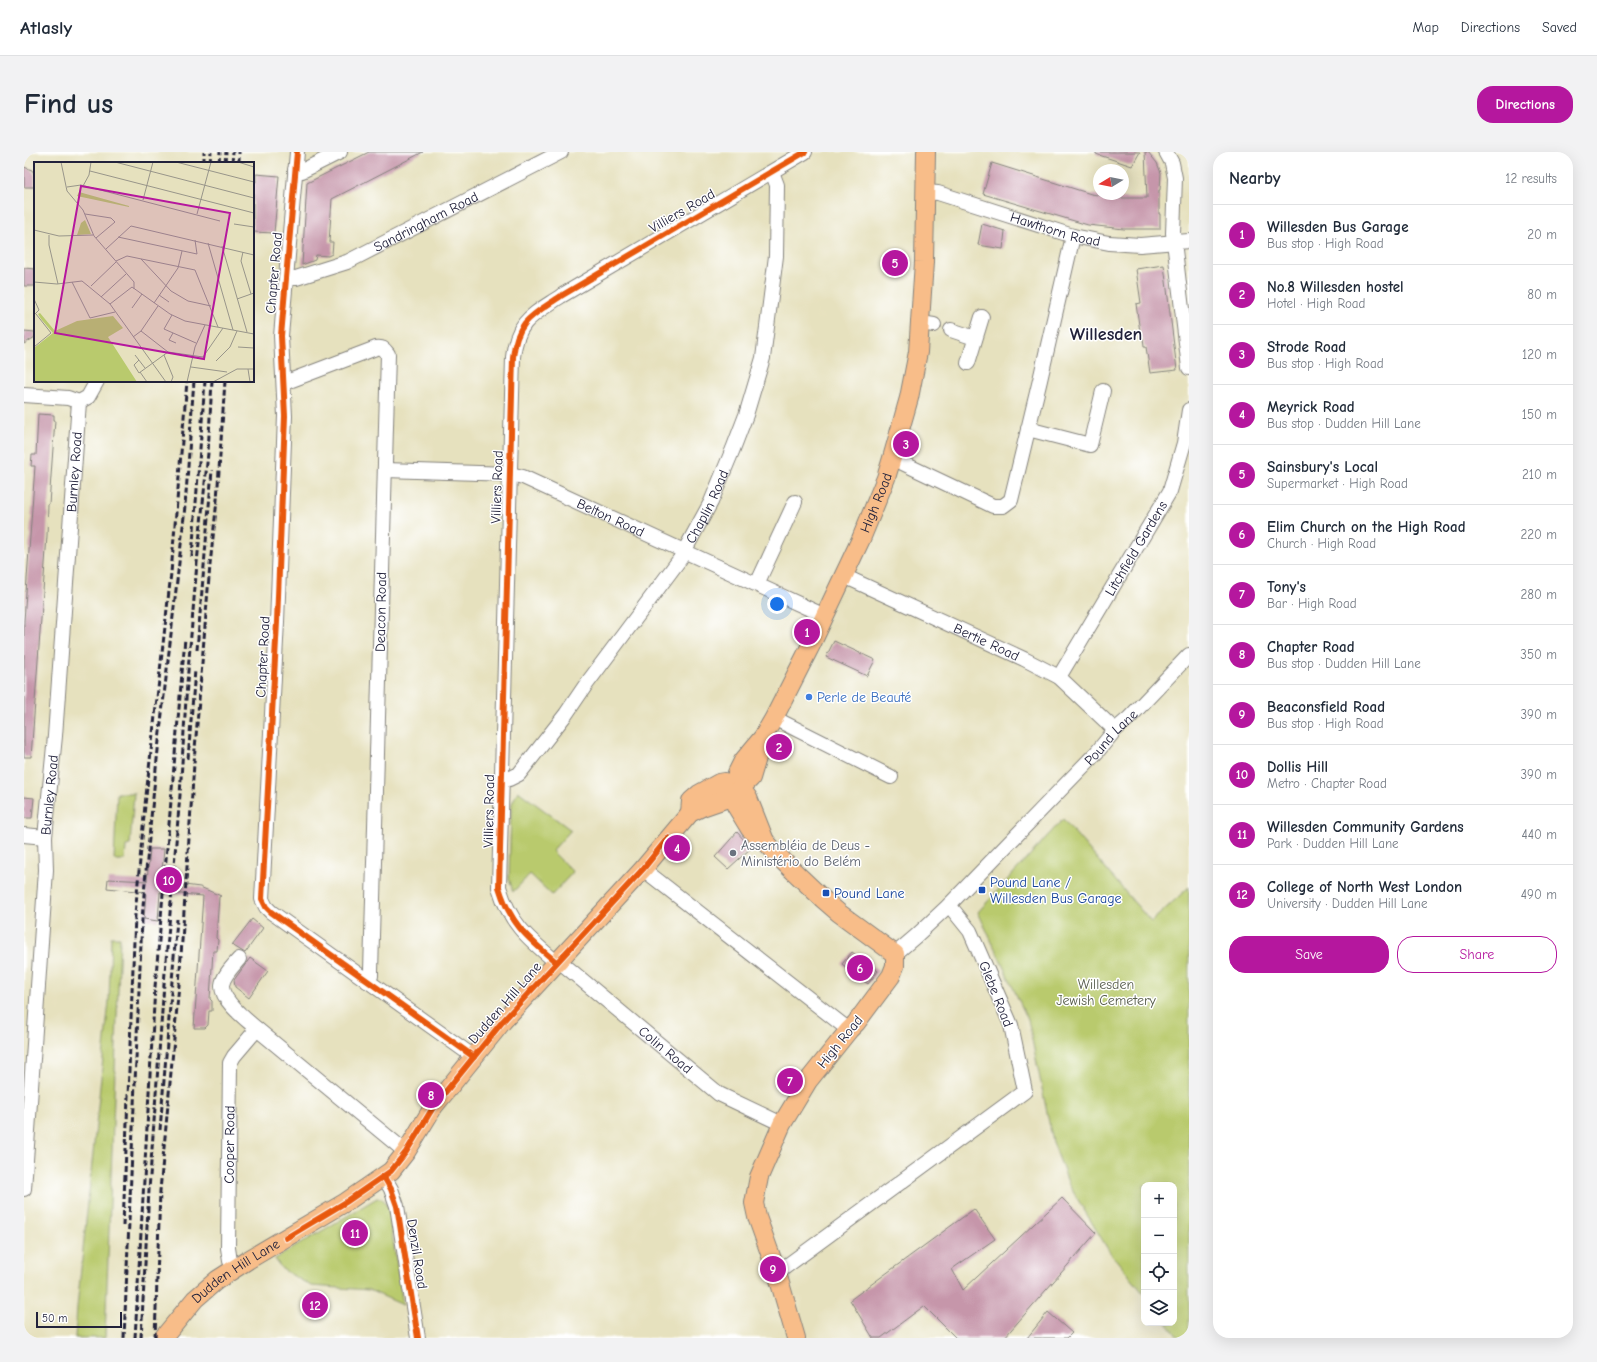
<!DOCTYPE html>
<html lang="en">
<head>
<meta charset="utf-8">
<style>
	:root { --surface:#fff; --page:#f2f2f3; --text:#1f2937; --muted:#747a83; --line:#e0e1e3; --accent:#b5179e }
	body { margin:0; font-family:"Comic Neue",sans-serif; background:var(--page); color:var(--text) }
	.controls { position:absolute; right:12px; bottom:12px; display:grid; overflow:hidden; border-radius:8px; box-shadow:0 4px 16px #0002 }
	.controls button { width:36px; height:36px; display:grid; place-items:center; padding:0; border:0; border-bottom:1px solid var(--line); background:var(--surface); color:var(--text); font:20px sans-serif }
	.compass { position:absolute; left:1069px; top:12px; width:36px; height:36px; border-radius:50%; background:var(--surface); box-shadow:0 4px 16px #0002; rotate:260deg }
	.scale { position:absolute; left:12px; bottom:10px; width:86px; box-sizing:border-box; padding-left:4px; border:2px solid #22223b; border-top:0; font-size:11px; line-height:14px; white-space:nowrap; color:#22223b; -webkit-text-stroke:3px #fff; paint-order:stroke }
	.you { position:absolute; left:753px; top:452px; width:14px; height:14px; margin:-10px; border:3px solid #fff; border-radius:50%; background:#1a73e8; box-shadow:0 0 0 6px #1a73e833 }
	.badge { display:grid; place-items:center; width:26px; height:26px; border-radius:50%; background:var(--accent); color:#fff; font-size:13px; font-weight:700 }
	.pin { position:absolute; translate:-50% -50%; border:2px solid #fff; box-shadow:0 1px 4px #0006 }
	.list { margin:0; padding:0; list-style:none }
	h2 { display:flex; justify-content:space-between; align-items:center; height:52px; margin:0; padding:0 16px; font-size:17px }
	h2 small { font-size:13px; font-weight:400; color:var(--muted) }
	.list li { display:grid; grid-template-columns:26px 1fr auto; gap:12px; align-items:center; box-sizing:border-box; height:60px; padding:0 16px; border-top:1px solid var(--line) }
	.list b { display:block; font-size:15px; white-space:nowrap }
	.list p { margin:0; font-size:13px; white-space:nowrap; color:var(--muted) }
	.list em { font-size:13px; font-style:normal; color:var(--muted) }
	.actions { display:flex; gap:8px; padding:12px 16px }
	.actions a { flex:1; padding:9px 0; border:1px solid var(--accent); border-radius:16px; text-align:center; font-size:14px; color:var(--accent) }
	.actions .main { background:var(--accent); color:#fff }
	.icon { flex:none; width:22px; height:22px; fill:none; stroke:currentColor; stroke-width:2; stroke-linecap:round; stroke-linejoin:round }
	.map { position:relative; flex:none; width:1165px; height:1186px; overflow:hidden; border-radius:16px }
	header { display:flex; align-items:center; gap:24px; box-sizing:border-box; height:56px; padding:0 20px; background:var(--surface); border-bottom:1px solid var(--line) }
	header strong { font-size:19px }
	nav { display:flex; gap:22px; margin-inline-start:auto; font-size:14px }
	.intro { display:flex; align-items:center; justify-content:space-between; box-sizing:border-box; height:96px; padding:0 24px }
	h1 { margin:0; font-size:28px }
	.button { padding:10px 18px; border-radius:16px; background:var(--accent); color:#fff; font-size:14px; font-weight:700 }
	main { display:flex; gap:24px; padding:0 24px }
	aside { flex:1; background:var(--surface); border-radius:16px; box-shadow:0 4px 16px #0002 }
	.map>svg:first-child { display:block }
</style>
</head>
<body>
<header>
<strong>Atlasly</strong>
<nav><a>Map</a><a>Directions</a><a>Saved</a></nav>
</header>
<div class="intro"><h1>Find us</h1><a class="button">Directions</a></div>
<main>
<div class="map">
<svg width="1165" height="1186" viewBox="0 0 1165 1186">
	<rect width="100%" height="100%" fill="#fff"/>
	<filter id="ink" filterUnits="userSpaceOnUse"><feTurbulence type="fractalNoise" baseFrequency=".025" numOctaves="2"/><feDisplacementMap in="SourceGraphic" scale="8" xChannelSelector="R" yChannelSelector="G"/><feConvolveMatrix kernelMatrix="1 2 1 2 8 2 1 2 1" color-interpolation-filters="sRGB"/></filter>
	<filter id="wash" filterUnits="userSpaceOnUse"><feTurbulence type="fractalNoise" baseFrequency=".012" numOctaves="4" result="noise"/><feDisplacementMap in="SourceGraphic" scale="16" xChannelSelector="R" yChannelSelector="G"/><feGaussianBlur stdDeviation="0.9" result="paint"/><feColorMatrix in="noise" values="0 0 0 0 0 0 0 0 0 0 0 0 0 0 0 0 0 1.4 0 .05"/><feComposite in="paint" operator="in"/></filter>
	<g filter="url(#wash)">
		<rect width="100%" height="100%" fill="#e6e1be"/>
		<!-- green -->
		<g fill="#b9ca6d" stroke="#6e7654">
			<path d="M494,639L547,678L528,699L549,720L528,743L506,722L489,740L485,726L487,660L488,651Z"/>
			<path d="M93,641H110L106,693L102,694L101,708H90Z"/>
			<path d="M1039,667L1127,770L1165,735V1186H1153L1154,1185L1143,1171H1150V1033H1120V1142L1085,1099L1045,1033L1029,990L1004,868L954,760Z"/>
			<path d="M87,785H96L81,1186H51L53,1155L85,849Z"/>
			<path d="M353,1046H358L364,1055L379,1153L345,1138L287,1134L258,1117L251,1107Z"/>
		</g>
		<g id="blocks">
			<!-- building -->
			<g fill="#c696aa">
				<path d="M345,0H399L308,47L305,90H309L308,102L304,104L292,103L291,108L278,113L283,31Z"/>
				<path d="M1072,0H1116L1108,14L1072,2Z"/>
				<path d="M1121,0H1124L1133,11L1137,21L1136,38H1135V62H1136V77H1100L1064,73L959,42L968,11L1067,42L1094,46H1123Z"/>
				<path d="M0,15L8,18L11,23V35H0Z"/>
				<path d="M232,22L255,24L250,81L229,80V30H232Z"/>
				<path d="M958,72L981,79L979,97L954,93Z"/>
				<path d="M1140,113L1153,218L1126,221L1122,195H1120L1119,186L1117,187L1112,152L1117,151L1112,117Z"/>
				<path d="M0,116L11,117V134H0Z"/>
				<path d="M0,179L11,180V185L0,192Z"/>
				<path d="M14,262L30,263V268H31L25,352H24L23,384L7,605H0V469L11,314H7L8,303H12Z"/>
				<path d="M810,489L851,508L843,524L802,505Z"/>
				<path d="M0,645L10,646L8,666H0Z"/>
				<path d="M713,680L727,696L704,717L691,705Z"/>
				<path d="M126,697H140L137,730L176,735L197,744L195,745L192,786L194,788L193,799H189L186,847L188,849V859H185L184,873L181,876H170L179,744L136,740L134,769L120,767L122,740L83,736L84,727L123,729Z"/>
				<path d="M228,767L239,776L221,801L208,793Z"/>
				<path d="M828,800L854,819L844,832L818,812Z"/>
				<path d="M226,806L244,819L225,846L211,835L210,828Z"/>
				<path d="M1038,1046L1072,1081L980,1186H932L900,1154L857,1186H849L826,1148L950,1057L971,1087L928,1117L939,1138Z"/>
				<path d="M1024,1160L1048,1181L1043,1186H1003Z"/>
			</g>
		</g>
	</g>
	<g filter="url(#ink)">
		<use href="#blocks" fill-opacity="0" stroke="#84827c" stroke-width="1"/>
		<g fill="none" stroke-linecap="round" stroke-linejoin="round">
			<defs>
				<g id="minor">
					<path d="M273,0L257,184L261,264L253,470L238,747L242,755L247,760L450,905"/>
					<path d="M1142,0L1148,11L1151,26L1149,81L1165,216"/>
					<path d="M271,18L278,19L316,0"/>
					<path id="s1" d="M902,40L914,41L1049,84L1085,91L1116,93L1165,89"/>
					<path id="s2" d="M262,126H272L323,110L537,0"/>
					<path d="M897,171L910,173"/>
					<path d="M927,178L951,186"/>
					<path d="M944,211L958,165"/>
					<path d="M260,231L352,196C359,195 360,197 364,202L347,820V824L343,829"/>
					<path d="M0,243L44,246L55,250"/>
					<path d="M55,250L64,245L73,229"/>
					<path d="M1004,277L1066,293L1079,239"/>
					<path d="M868,306L969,354H979L987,348L1016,228L1049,84"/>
					<path id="s3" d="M361,318L486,322L499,325L801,464"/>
					<path id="s4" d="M820,424L1000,507L1035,525L1091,578"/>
					<path d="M733,432L771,350"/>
					<path id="s5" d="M1035,525L1146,339L1160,291L1165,258"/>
					<path d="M750,566L867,625"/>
					<path id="s6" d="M478,627H485L495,622L542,562L561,534L656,407L687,350L709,297L722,263L739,206L743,175L752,104L753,33L748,20"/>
					<path d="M0,683L21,685"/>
					<path d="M619,717L825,878"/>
					<path id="s7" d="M871,802L892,784L925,753L1073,600L1091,578L1105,566L1165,503"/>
					<path d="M215,807C209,814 199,824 198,833C197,849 223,868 233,877"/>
					<path id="s8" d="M534,808L695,942L758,972"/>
					<path d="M532,810C504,786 486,772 475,735L489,205C493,168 509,163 537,144L781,0"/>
					<path d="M360,1025L367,1037L373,1054L394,1186"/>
					<path id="s9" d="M0,1037L22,718L21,685L31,584L55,250"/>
					<path id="s10" d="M211,1117L206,1109L204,1096L206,911L210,904L233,877L382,1000"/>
					<path d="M753,1121L1001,939L987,873L946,779L925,753"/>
				</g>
				<g id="major">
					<path d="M738,589L727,626L717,636L711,651L712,654L726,677L741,689L761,711L800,748L815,761L871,802V814L867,824L832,871L825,878L784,929L758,972L735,1025L730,1051L733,1065L753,1121L772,1186"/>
					<path d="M666,661L667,649L675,642L695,631L701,630L717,636"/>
					<path id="s11" d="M741,689L724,646L717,636L713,621L719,609L739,585L750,566L787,493L837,387L862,326L868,306L885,246L894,200L900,110L902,0"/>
					<path id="s12" d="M139,1186L171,1147L193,1128L224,1108L322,1050L367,1019L382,1000L410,954L479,869L619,717L666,661L678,655L704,646L717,636"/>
				</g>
			</defs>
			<!-- minor casing -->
			<use href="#minor" stroke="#84827c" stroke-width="16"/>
			<!-- major casing -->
			<use href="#major" stroke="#84827c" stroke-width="20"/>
			<!-- minor -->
			<use href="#minor" stroke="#fff" stroke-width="14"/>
			<!-- major -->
			<use href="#major" stroke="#f8bd89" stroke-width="18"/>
			<!-- rail -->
			<g stroke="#22223b" stroke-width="3" stroke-dasharray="6 3" stroke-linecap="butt">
				<path d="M180,11V0"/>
				<path d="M186,11L187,0"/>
				<path d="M195,11L196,0"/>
				<path d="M201,11L202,0"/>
				<path d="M208,11L209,0"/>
				<path d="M215,11V0"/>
				<path d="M168,405L181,229"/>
				<path d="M173,498L188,318"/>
				<path d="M164,607L171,518"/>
				<path d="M136,978L153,767"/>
				<path d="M99,1074L111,763L121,653L147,421L163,229"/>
				<path d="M100,1186L118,768C128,636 145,505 159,374C164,326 166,277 170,229"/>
				<path d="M111,1186L131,835L161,486"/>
				<path d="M117,1186L125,1038L140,832L156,643L163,531L173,411L184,301L188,229"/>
				<path d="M131,1186L136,1039L155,833L171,597L186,413L193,348L201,229"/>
			</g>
			<defs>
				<g id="cycleway">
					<path d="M273,0L257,184L261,264L253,470L238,747L242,755L247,760L450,905"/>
					<path d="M532,810C504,786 486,772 475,735L489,205C493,168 509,163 537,144L781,0"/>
					<path d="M360,1025L367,1037L373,1054L394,1186"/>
					<path d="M262,1086L322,1050L367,1019L382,1000L410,954L479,869L619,717L644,686"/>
				</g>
			</defs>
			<!-- cycleway casing -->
			<use href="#cycleway" stroke="#fff" stroke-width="8"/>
			<!-- cycleway -->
			<use href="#cycleway" stroke="#e8590c" stroke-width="6"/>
		</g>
	</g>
	<!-- markers -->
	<circle fill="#3f7fe0" stroke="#fff" stroke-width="1.5" cx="785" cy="545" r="4"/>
	<circle fill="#6b7280" stroke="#fff" stroke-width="1.5" cx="709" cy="701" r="4"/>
	<g fill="#1a4fb4" stroke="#fff" stroke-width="1.5">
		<rect x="954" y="734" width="8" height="8" rx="2"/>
		<rect x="798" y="737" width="8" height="8" rx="2"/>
	</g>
	<g text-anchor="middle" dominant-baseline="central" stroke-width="3" stroke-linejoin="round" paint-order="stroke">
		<!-- street labels -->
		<g font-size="14" fill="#22223b" stroke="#fff">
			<text transform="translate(658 59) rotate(-30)">Villiers Road</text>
			<text stroke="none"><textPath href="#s2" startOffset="152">Sandringham Road</textPath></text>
			<text stroke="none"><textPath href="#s1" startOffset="135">Hawthorn Road</textPath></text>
			<text transform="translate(250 121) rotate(-85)">Chapter Road</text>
			<text stroke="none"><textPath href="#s9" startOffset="719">Burnley Road</textPath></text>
			<text transform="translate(473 335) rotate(-88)">Villiers Road</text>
			<text stroke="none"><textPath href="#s11" startOffset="379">High Road</textPath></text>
			<text stroke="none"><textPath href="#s6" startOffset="346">Chaplin Road</textPath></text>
			<text stroke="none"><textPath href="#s3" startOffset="235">Belton Road</textPath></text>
			<text stroke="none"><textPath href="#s5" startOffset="150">Litchfield Gardens</textPath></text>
			<text transform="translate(357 460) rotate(-89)">Deacon Road</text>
			<text stroke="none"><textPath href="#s4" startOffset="157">Bertie Road</textPath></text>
			<text transform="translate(239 505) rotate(-87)">Chapter Road</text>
			<text stroke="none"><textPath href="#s7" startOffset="306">Pound Lane</textPath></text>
			<text stroke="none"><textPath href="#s9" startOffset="395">Burnley Road</textPath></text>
			<text transform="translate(465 659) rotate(-89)">Villiers Road</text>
			<text transform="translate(972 842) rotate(68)">Glebe Road</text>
			<text transform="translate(481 851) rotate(-49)">Dudden Hill Lane</text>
			<text transform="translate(816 890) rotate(-51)">High Road</text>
			<text stroke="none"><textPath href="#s8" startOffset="140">Colin Road</textPath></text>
			<text stroke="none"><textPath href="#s10" startOffset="126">Cooper Road</textPath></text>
			<text transform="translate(393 1102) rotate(81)">Denzil Road</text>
			<text stroke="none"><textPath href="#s12" startOffset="100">Dudden Hill Lane</textPath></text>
		</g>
		<!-- shop labels -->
		<g font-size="14" fill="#366cbe" stroke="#fff" text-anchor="start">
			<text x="793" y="545">Perle de Beauté</text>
		</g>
		<!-- worship labels -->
		<g font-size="14" fill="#5b616d" stroke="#fff" text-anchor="start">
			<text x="717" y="693">Assembléia de Deus -<tspan x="717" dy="16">Ministério do Belém</tspan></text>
		</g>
		<!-- transit labels -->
		<g font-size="14" fill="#164399" stroke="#fff" text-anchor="start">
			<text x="966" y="730">Pound Lane /<tspan x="966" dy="16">Willesden Bus Garage</tspan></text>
			<text x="810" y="741">Pound Lane</text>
		</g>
		<!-- park labels -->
		<g font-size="14" fill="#575d4c" stroke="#fff">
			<text x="1082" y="832">Willesden<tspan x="1082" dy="16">Jewish Cemetery</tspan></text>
		</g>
		<!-- district labels -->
		<g font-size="18" font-weight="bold" fill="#22223b" stroke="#fff">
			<text x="1082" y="182">Willesden</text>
		</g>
	</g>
	<!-- overview -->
	<g transform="translate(10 10)">
		<rect width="220" height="220" fill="#e6e1be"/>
		<path d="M45,30L95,44V45L43,34ZM51,58L57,72L43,73L47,61ZM6,151L21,169L43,159L79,154L89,166L74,175L103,220H0V186L19,171L7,157L4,152Z" fill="#b9ca6d"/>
		<path fill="none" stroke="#98958a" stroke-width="1" d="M27,0L33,29L49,48L60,74L100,120V127M81,0L220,36M142,0L220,20M204,0L220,5M56,9L220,51M49,24L55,13L57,0M33,25L47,23L186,59M109,38L119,0M51,52L77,56L81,60L62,76M163,52L177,0M200,62L220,65M0,68L25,74L59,73M15,73V83L24,122M84,75L163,92L161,78M174,81L199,168M188,84L213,170M72,87L97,64L220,93M209,90L207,99L217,132M107,97L137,129L154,139L177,144M82,99L93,94L161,108L184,165M0,120L23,122L48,119L76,142L98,125L136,152L151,159L220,172M38,120L56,156L81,150M57,124L82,100M125,133L135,140M67,135L92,112M0,137L5,148L0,153M203,137L220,131M120,141L144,106L148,89M76,142L132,220M98,146L108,132M138,153L130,167L162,181M107,169L134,190L169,195L189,166M139,171L135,178L142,181M99,175L107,169L124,144M0,185L17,171L2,152M204,185L220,186M101,193L111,206M130,193L139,215L137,220M105,198L100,203L105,211L134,190M182,199L196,185L203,169M157,205L193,210M214,207L216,220M106,210L113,220M153,220L161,185L171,163M179,220L203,207H220"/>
		<path fill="#b5179e" fill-opacity="0.15" stroke="#b5179e" stroke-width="2" d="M47,24L196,51L170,197L21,171Z"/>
		<rect width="220" height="220" fill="none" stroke="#22223b" stroke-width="2"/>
	</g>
</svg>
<div class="controls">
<button>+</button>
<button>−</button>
<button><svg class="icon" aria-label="locate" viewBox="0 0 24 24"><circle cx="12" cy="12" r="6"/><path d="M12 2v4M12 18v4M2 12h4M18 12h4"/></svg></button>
<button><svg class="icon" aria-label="layers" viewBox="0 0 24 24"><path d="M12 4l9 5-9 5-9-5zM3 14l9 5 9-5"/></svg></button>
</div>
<svg class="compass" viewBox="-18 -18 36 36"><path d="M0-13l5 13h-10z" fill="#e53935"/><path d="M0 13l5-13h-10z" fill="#747a83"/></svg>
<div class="scale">50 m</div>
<div class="you"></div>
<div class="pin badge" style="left:783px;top:480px">1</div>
<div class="pin badge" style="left:755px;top:595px">2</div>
<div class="pin badge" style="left:882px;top:292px">3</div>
<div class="pin badge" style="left:653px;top:696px">4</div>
<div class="pin badge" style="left:871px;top:111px">5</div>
<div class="pin badge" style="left:836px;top:816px">6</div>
<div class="pin badge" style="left:766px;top:929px">7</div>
<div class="pin badge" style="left:407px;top:943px">8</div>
<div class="pin badge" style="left:749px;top:1117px">9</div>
<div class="pin badge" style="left:145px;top:728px">10</div>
<div class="pin badge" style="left:331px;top:1081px">11</div>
<div class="pin badge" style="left:291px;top:1153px">12</div>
</div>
<aside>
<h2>Nearby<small>12 results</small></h2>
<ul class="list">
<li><span class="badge">1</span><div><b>Willesden Bus Garage</b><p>Bus stop · High Road</p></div><em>20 m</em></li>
<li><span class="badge">2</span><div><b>No.8 Willesden hostel</b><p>Hotel · High Road</p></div><em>80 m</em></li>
<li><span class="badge">3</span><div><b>Strode Road</b><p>Bus stop · High Road</p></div><em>120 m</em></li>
<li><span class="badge">4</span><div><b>Meyrick Road</b><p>Bus stop · Dudden Hill Lane</p></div><em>150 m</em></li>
<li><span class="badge">5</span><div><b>Sainsbury's Local</b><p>Supermarket · High Road</p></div><em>210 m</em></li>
<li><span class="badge">6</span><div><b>Elim Church on the High Road</b><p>Church · High Road</p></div><em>220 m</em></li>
<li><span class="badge">7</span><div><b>Tony's</b><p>Bar · High Road</p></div><em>280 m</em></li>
<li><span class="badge">8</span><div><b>Chapter Road</b><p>Bus stop · Dudden Hill Lane</p></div><em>350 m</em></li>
<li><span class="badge">9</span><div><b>Beaconsfield Road</b><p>Bus stop · High Road</p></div><em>390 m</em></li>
<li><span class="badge">10</span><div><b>Dollis Hill</b><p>Metro · Chapter Road</p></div><em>390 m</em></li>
<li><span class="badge">11</span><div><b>Willesden Community Gardens</b><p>Park · Dudden Hill Lane</p></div><em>440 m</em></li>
<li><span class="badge">12</span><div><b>College of North West London</b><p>University · Dudden Hill Lane</p></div><em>490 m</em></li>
</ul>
<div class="actions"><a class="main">Save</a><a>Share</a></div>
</aside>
</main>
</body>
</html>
